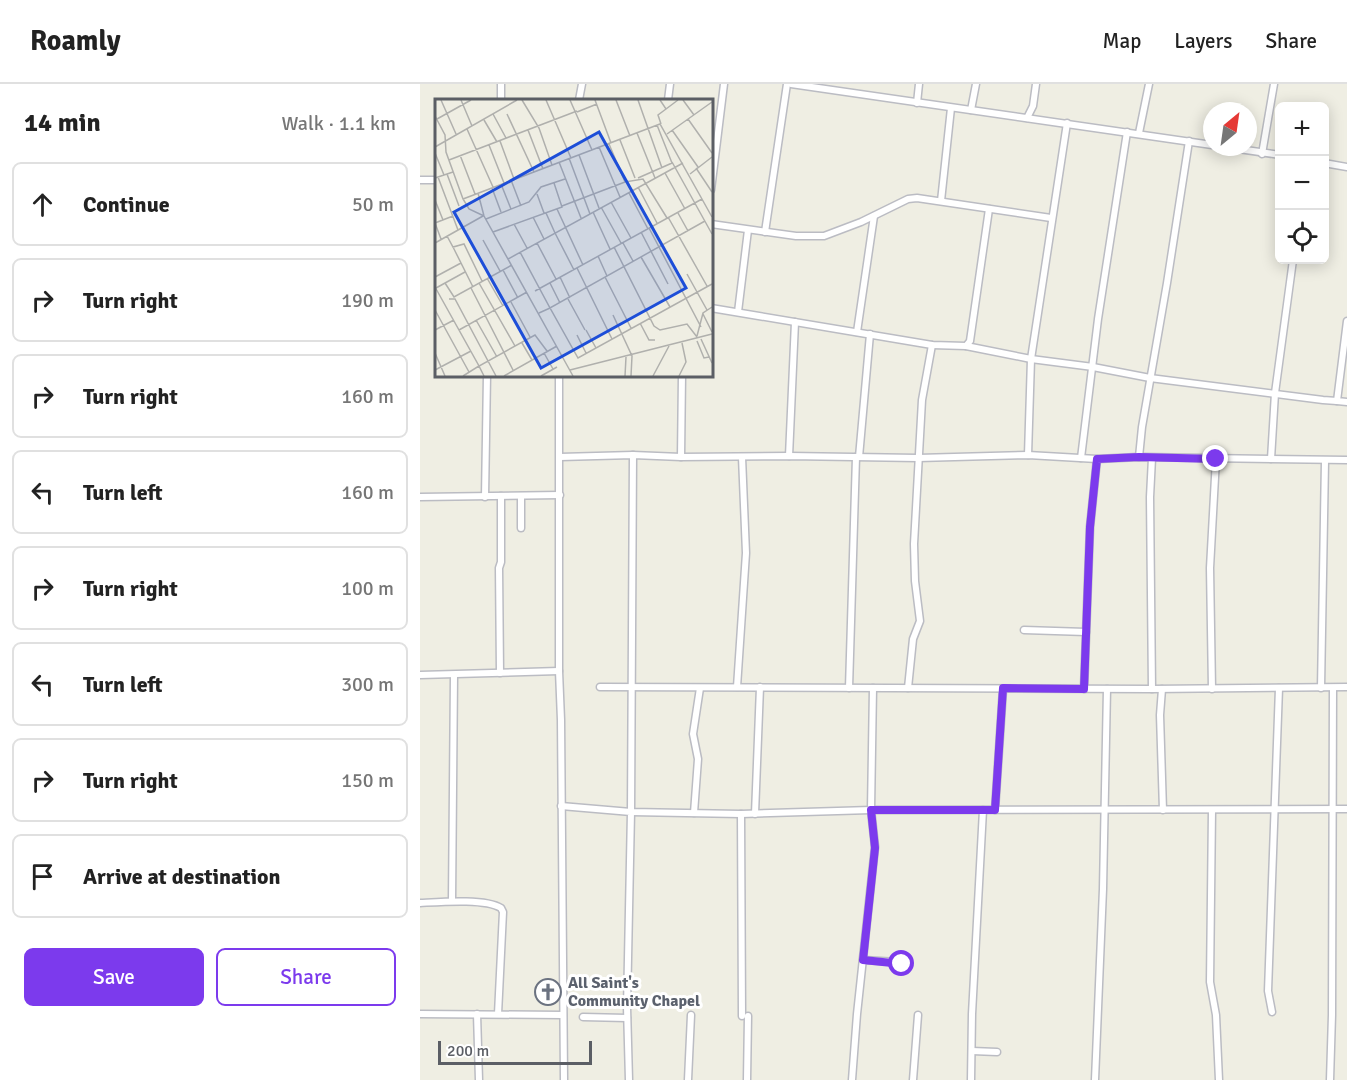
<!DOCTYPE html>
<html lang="en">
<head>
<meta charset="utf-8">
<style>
	:root { --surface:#fff; --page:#f2f2f2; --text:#222; --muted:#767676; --line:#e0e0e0; --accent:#7c3aed }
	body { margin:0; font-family:Signika,sans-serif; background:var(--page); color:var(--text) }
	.controls { position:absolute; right:18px; top:18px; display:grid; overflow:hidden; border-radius:9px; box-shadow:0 3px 15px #0003 }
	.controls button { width:54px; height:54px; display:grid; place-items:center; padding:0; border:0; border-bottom:2px solid var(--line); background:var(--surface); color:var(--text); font:30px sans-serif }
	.compass { position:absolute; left:783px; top:18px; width:54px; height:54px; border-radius:50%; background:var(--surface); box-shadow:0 3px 15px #0003; rotate:29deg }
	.scale { position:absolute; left:18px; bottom:15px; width:154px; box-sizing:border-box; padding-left:6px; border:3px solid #5b5e65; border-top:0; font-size:16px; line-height:21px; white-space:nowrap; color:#5b5e65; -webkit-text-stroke:4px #fff; paint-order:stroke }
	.stop { position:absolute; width:18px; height:18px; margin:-14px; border:4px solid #7c3aed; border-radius:50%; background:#fff }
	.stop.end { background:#7c3aed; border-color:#fff; box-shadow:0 2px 6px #0008 }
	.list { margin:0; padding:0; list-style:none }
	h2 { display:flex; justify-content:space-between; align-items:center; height:78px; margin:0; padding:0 24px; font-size:26px }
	h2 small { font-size:20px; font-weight:400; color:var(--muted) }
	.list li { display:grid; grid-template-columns:39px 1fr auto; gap:18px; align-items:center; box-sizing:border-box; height:84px; margin:0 12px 12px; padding:0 12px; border:2px solid var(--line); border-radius:9px }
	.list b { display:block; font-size:22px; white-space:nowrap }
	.list em { font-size:20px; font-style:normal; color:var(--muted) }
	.actions { display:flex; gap:12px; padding:18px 24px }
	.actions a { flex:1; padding:14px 0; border:2px solid var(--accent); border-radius:9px; text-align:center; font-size:21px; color:var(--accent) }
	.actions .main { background:var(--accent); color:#fff }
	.icon { flex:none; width:33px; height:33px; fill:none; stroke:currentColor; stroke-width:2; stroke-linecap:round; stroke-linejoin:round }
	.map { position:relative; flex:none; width:927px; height:996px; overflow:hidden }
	header { display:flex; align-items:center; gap:36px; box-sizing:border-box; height:84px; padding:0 30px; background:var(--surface); border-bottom:2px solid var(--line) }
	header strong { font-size:28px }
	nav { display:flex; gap:33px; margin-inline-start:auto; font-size:21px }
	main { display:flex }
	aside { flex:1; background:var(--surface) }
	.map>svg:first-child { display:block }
</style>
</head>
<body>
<header>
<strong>Roamly</strong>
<nav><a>Map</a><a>Layers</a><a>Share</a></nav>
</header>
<main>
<aside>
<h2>14 min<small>Walk · 1.1 km</small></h2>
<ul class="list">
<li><svg class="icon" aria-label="ahead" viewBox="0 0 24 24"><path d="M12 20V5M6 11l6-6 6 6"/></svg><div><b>Continue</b></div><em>50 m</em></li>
<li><svg class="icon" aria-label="right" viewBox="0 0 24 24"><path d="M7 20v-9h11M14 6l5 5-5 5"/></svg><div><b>Turn right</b></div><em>190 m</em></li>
<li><svg class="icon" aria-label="right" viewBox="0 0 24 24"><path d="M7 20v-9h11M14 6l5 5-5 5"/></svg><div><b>Turn right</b></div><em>160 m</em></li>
<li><svg class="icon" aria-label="left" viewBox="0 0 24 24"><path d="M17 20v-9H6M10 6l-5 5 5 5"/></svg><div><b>Turn left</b></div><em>160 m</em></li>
<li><svg class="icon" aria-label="right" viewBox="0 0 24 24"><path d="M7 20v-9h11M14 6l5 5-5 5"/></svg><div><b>Turn right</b></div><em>100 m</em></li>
<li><svg class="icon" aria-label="left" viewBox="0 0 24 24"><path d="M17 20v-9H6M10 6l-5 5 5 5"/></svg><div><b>Turn left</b></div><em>300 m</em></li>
<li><svg class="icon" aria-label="right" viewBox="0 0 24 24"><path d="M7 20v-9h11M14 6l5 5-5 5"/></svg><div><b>Turn right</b></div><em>150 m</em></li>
<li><svg class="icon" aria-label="arrive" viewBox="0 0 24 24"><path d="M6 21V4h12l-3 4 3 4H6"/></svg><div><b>Arrive at destination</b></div></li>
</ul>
<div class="actions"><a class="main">Save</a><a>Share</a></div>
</aside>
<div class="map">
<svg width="927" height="996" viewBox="0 0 927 996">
	<rect width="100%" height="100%" fill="#efeee3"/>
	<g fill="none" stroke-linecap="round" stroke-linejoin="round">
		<defs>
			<g id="minor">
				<path d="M371,0L792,61"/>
				<path d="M81,16V0"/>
				<path d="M159,16L162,0"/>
				<path d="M248,16L250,0"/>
				<path d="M497,19L499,0"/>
				<path d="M551,26L556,0"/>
				<path d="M607,34L613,22L616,0"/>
				<path d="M719,49L729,0"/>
				<path d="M805,63L860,71"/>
				<path d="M842,70L854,0"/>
				<path d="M904,79L927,83"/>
				<path d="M0,96H16"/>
				<path d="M291,106L304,0"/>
				<path d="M521,117L531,24"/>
				<path d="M291,140L376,152H404L441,138L488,115L497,114L631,134"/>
				<path d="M345,148L367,0"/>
				<path d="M291,224L512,261L546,262L550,257L569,125"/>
				<path d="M318,228L328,146"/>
				<path d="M927,237L917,317L927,318"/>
				<path d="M437,248L454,132"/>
				<path d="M546,262L611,275L673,283L730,294L903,316L917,317"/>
				<path d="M139,291V587L141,636L144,996"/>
				<path d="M213,371L211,728L321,730L451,726L927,725"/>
				<path d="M608,371L611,275L647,39"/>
				<path d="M369,372L375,238"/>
				<path d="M140,373L213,371L261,373L369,372L498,374L608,371L677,375L719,373L927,376"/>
				<path d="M261,373L262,291"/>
				<path d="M439,373L450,250"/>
				<path d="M719,373L722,343L747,199L769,57"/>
				<path d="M661,374L678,235L707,48"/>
				<path d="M851,375L855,309L873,176"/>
				<path d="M101,412V444"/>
				<path d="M0,413L140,411"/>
				<path d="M65,413L67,291"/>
				<path d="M604,546L666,548"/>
				<path d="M80,589L79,484L81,478V412"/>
				<path d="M0,591L139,587"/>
				<path d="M180,603L732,605L927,603"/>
				<path d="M317,603L326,469L322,373"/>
				<path d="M429,604L436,373"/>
				<path d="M488,604L493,555L500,537L495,497L494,460L502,316L512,261"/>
				<path d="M901,604L905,377"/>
				<path d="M664,605L670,443L677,375"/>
				<path d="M732,605L730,413L732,374"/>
				<path d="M742,605L740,631L743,726"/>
				<path d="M792,605L790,484L796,375"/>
				<path d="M141,722L211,728L207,923L209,996"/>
				<path d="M575,726L583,605"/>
				<path d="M792,726L790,898L796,931L799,996"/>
				<path d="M274,729L278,675L273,650L280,604"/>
				<path d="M321,730L322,932"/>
				<path d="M335,730L340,603"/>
				<path d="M32,817L34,591"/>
				<path d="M0,819C19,818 65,814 81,824L83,828L78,930"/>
				<path d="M443,876L478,878L486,885"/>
				<path d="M852,928L848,907L859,604"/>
				<path d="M0,930L143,931"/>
				<path d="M57,930L59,996"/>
				<path d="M163,933L207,934"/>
				<path d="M552,967L577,968"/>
				<path d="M268,996L271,931"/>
				<path d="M327,996L328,932"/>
				<path d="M432,996L437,930L455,763L451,726L453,604"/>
				<path d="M493,996L498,931"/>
				<path d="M551,996L552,930L563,726"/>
				<path d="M675,996L683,805L687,605"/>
				<path d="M910,996L912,931L913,604"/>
			</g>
		</defs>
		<!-- minor casing -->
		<use href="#minor" stroke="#bbbcc3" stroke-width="9"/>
		<!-- minor -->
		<use href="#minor" stroke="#fff" stroke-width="6"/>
	</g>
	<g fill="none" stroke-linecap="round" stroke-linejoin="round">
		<!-- route -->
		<path stroke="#7c3aed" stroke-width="8" d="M482,880L443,876L455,764L451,726H575L583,604L664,605L670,443L677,375L719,373L796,375"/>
	</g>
	<!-- icons -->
	<defs>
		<symbol id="church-ring" viewBox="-11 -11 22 22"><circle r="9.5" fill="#fff" stroke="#6b7280" stroke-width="1.5"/><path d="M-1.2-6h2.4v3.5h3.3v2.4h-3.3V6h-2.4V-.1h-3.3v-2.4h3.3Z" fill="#6b7280"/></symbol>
	</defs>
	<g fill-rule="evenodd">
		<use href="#church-ring" x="113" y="893" width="30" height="30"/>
	</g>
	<g text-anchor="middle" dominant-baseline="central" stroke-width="6" stroke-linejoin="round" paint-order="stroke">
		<!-- worship labels -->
		<g font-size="16" font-weight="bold" fill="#5b616d" stroke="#fff" text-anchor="start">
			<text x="148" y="899">All Saint's<tspan x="148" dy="18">Community Chapel</tspan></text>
		</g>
	</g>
	<!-- overview -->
	<g transform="translate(15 15)">
		<rect width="278" height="278" fill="#efeee3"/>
		<path fill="none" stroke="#b0b0ad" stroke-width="1.5" d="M6,1L21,35M26,1L37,27M87,1L104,29L117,66M111,1L136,59M135,1L157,51M160,1L176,44M181,1L195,37M203,1L227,69M225,1L231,10L243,1M248,1L259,16M142,13L162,5M58,15L71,39M72,15L99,73M0,17L10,36L11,53L28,100L34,110L49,117M2,20L36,1M253,20L277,54M49,21L62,43M226,25L223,16L231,10M32,30L58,88M93,31L108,70M237,31L263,68M202,34L220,79M232,35L277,3M185,41L200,79M65,42L79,80M174,45L190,83L208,80L232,119M54,46L69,84M0,48L82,1M164,48L185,98M0,54L9,76M25,56L40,95M144,56L164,109M134,59L155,115M14,61L142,12M124,63L146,119M237,63L277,135M261,69L277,93M230,74L250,110M12,75L24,107M255,75L277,58M3,78L23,131M0,79L18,73M203,79L237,64L222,26M76,81L86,107M66,85L76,110M203,88L222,124M57,89L66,113M43,94L49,117L138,277M194,94L213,130M102,95L109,114M28,100L225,25L277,118M0,101L8,121M176,103L196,139M127,107L190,83M166,108L186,144M122,110L148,166M158,113L175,150M111,114L120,134M243,114L253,132M98,118L109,140M233,118L272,187M51,120L94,103L106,88L130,80M79,125L92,149M214,129L266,228M58,133L127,108L119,84M206,133L233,185M120,134L139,171M12,137L18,148L29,145L47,182M6,140L0,124L18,117M48,141L65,172M0,144L48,117M102,144L121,180M188,144L198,162M18,148L38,188M179,148L219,227L225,231L252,225L262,238M85,153L115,209L270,122M163,157L172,177M206,158L235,208M73,160L248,64M142,169L177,240M68,171L83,199M252,175L272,211M0,178L26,164M125,178L135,199M170,178L196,229M52,179L68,207M10,184L19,198L77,166M44,184L80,247M115,184L125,204M0,188L44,267L28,277M1,189L30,173M36,189L78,271M100,192L267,100M14,200H20L61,277M133,200L150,231M76,203L95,238M0,211L34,273M104,214L115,209L143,259L277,185M268,215L277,233M178,216L197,257L196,277M41,221L62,258M205,224L214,241H220M0,231L19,221M24,231L92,193M151,231L161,249M142,236L151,254M262,237L268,214L277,208M266,240L277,264M262,242L269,259L274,258M87,244L97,261M0,254L10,277M109,254L118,270M0,271L36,252M135,271L277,235M49,277L44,267L100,236L112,252M69,277L122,247M106,277L122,268M190,277L191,258M218,277L234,247M244,277L251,263L247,244"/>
		<path fill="#1d4ed8" fill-opacity="0.15" stroke="#1d4ed8" stroke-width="3" d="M164,33L251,189L106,269L19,113Z"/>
		<rect width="278" height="278" fill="none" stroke="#5b5e65" stroke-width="3"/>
	</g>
</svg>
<div class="controls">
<button>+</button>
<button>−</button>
<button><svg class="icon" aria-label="locate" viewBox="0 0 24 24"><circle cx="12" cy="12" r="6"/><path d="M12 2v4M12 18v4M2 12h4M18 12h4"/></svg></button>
</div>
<svg class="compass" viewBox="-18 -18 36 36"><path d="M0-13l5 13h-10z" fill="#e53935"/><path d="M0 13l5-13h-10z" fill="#767676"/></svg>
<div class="scale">200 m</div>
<div class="stop" style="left:482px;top:880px"></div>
<div class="stop end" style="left:796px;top:375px"></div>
</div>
</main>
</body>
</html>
